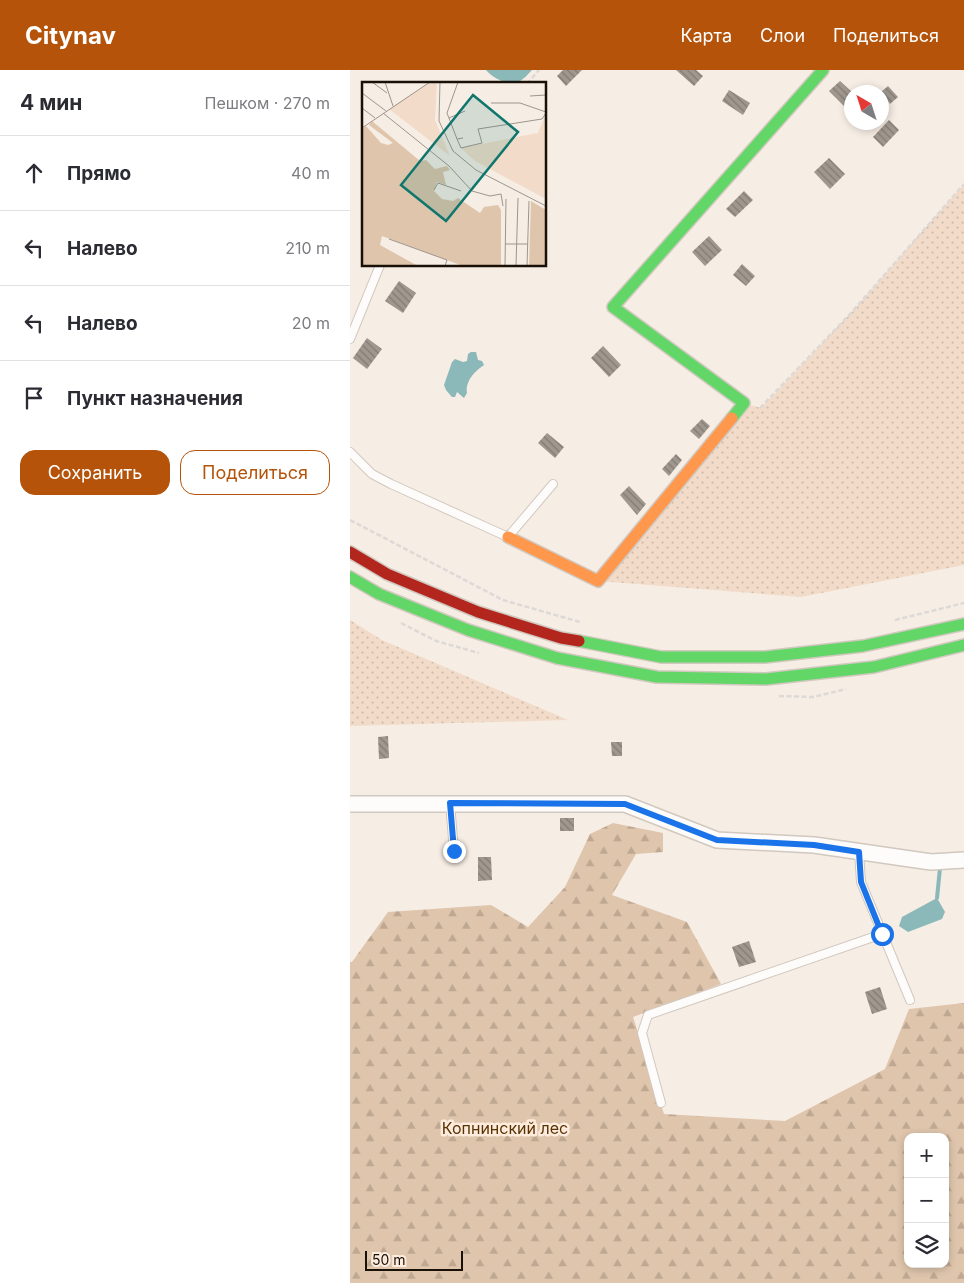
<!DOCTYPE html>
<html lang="ru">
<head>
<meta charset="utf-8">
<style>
	:root { --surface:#fff; --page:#f7f7f7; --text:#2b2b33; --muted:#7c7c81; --line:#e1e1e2; --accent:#b45309 }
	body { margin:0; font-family:Inter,sans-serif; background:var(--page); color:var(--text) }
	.controls { position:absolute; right:15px; bottom:15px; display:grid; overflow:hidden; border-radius:10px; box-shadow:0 2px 8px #0003 }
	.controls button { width:45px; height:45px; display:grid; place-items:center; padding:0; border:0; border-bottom:1px solid var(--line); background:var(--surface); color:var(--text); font:25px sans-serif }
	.compass { position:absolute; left:494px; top:15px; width:45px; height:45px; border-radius:50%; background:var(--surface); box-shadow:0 2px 8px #0003; rotate:321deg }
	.scale { position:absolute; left:15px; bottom:12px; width:98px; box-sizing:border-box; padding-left:5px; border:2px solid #191007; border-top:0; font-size:14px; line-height:18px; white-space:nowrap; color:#191007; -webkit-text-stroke:4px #fdecdd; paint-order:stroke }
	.stop { position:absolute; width:15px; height:15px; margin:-11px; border:4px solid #1a73e8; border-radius:50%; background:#fff }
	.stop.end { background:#1a73e8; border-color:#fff; box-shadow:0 1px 5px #0008 }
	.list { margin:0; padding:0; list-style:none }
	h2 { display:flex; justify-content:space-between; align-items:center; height:65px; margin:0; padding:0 20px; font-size:21px }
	h2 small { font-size:16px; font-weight:400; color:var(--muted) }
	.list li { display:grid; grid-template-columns:32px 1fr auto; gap:15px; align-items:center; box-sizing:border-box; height:75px; padding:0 20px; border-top:1px solid var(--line) }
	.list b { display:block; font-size:19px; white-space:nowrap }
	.list em { font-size:16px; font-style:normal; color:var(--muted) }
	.actions { display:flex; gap:10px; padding:15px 20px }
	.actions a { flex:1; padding:11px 0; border:1px solid var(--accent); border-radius:15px; text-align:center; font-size:18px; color:var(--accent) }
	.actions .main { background:var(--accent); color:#fff }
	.icon { flex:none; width:28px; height:28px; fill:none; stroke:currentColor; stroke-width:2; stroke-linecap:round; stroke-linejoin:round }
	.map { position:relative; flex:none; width:614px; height:1213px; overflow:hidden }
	header { display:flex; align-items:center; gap:30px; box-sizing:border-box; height:70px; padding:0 25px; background:var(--accent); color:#fff }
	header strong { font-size:24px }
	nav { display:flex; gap:28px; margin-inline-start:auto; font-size:18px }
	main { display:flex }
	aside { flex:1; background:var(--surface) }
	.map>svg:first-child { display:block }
</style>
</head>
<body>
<header>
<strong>Citynav</strong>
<nav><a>Карта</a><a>Слои</a><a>Поделиться</a></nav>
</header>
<main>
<aside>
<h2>4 мин<small>Пешком · 270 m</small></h2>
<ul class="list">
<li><svg class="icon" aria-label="ahead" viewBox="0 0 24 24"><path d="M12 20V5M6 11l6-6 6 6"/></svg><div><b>Прямо</b></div><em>40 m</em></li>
<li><svg class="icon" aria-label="left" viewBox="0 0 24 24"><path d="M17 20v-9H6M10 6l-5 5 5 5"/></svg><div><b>Налево</b></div><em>210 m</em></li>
<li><svg class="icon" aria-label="left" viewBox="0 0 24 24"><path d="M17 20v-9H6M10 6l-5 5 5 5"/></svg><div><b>Налево</b></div><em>20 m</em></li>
<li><svg class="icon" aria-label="arrive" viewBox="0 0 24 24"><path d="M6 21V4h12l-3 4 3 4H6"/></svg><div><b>Пункт назначения</b></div></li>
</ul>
<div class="actions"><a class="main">Сохранить</a><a>Поделиться</a></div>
</aside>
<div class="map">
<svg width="614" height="1213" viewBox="0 0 614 1213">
	<defs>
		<pattern id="grass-dots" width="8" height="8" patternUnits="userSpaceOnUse" patternTransform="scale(1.25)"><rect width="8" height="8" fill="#f2dcc9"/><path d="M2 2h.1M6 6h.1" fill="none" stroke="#cfbcab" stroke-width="1.8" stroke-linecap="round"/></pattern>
		<pattern id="forest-firs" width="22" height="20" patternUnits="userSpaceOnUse" patternTransform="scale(1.25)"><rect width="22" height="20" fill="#dfc5ac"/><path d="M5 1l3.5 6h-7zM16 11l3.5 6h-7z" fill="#bfa892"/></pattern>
		<pattern id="building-back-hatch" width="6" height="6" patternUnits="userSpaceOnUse" patternTransform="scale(1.25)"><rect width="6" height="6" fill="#a0988f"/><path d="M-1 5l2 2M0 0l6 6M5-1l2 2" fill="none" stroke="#827b73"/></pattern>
	</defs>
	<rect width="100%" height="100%" fill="#f6ede4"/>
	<!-- grass -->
	<g fill="url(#grass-dots)">
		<path d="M614,114V495L451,527L248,511L394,333L411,338L501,243Z"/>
		<path d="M0,550L32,570L218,650L0,656Z"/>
	</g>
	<!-- forest -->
	<path fill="url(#forest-firs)" fill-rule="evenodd" d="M263,753L313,763V782L286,784L262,825L337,852L371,914L283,947L314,1044L435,1051L535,999L559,939L614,933V1213H0V892H2L38,842L141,835L178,857L215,817L240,764ZM558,1067H595V1194H558Z"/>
	<!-- water -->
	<g fill="#8bb8b9">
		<path d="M136,0H182C179,3 174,9 170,11C158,17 143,8 136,0Z"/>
		<path d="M121,282H126L128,290L132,291L134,295C125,301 115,311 117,323L114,328L107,322L105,327H102L96,320L94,315L102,292L105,289L113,292L117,291L118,284Z"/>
		<path d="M587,828L595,842L592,849L558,862L549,856L552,847Z"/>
	</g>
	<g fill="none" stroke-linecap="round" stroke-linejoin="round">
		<!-- stream -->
		<path stroke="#8bb8b9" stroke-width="4" d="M587,828L590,798"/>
	</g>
	<!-- building -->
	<g fill="url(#building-back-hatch)">
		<path d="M213,0H232L216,16L207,6Z"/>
		<path d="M326,0H346L353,6L344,16Z"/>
		<path d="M490,11L502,22V32L496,38L479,21Z"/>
		<path d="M538,16L548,27L540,34L531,22Z"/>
		<path d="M379,20L400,33L393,45L372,31Z"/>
		<path d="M539,50L549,60L533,77L523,67Z"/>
		<path d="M479,88L495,104L480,119L464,102Z"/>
		<path d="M394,121L403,130L385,147L376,139Z"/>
		<path d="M359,166L372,180L355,196L342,182Z"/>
		<path d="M392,194L405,206L396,216L383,205Z"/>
		<path d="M49,211L66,223L53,243L35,231Z"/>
		<path d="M17,268L32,279L17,299L3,288Z"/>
		<path d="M253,276L271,295L259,307L241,288Z"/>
		<path d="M352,349L360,356L349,369L340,361Z"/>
		<path d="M197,363L214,377L205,388L188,373Z"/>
		<path d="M326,384L332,390L319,406L312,399Z"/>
		<path d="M279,416L296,434L287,445L270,425Z"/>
		<path d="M38,666L39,688L29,689L28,667Z"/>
		<path d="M261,672H272V686H262Z"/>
		<rect x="210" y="748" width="14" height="13"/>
		<path d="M128,787H141L142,810L128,811Z"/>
		<path d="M399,871L406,892L389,897L382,877Z"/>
		<path d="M530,917L537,939L522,944L515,922Z"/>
	</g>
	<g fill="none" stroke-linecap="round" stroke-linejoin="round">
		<defs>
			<g id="lane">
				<path d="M0,269L30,195"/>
				<path d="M0,382L22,404L41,414L158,467L203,414"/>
				<path d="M100,733L104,781"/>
				<path d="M509,782L511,812L560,930"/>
				<path d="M311,1033L292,963L298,945L532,864"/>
			</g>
			<path id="street" d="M0,734H275L367,770L464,775L581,792L614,790"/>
			<g id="fast">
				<path d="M382,348L394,333L263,237L473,0"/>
				<path d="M0,507L29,524L118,560L207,588L307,607L416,609L524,597L614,575"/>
				<path d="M229,571L311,587H415L513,576L614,554"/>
			</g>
			<path id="slow" d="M158,467L248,511L382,348"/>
			<path id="jam" d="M0,482L37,504L128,542L211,568L229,571"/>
		</defs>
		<!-- lane casing -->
		<use href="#lane" stroke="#d1c8bf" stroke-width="10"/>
		<!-- street casing -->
		<use href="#street" stroke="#d1c8bf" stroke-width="18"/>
		<!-- fast casing -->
		<use href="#fast" stroke="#d1c8bf" stroke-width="14"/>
		<!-- slow casing -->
		<use href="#slow" stroke="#d1c8bf" stroke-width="14"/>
		<!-- jam casing -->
		<use href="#jam" stroke="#d1c8bf" stroke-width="14"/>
		<!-- path -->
		<g stroke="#dcd9d6" stroke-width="2.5" stroke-dasharray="5 2.5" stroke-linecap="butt">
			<path d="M177,14L189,0"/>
			<path d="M410,338L501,243L614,114"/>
			<path d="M0,450L153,530L230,552"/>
			<path d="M545,550L614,533"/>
			<path d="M51,553L86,571L129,583"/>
			<path d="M429,626L463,627L496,619"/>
		</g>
		<!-- lane -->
		<use href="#lane" stroke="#fefcfb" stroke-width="8"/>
		<!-- street -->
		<use href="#street" stroke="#fefcfb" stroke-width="15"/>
		<!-- fast -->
		<use href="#fast" stroke="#63d668" stroke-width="11"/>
		<!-- slow -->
		<use href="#slow" stroke="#ff974d" stroke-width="11"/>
		<!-- jam -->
		<use href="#jam" stroke="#b3261e" stroke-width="11"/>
	</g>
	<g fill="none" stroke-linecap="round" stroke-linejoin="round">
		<!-- route -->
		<path stroke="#1a73e8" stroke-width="6" d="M104,781L100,733L275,734L367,770L464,775L509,782L511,812L532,864"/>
	</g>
	<g text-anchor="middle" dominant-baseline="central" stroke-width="5" stroke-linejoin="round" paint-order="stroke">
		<!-- park labels -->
		<g font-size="16" fill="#593202" stroke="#fdecdd">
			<text x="155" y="1058">Копнинский лес</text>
		</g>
	</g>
	<!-- overview -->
	<g transform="translate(12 12)">
		<rect width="184" height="184" fill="#f6ede4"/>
		<path d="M68,0H75L73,38L88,74L27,27ZM184,31V117L113,79L99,66L176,51Z" fill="#f2dcc9"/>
		<path d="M10,39L58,79L64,78L73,87L85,84L88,88L81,90L84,103L75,100L72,109L80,117L91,119L96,116L118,131L122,125L136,123L139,128V184H101L20,154L18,163L56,184H0V47L4,44L19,61L26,63L31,61L7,43ZM169,119L184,128V184H167Z" fill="#dfc5ac"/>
		<path fill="none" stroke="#9e958c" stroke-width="1" d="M10,0L25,11M23,0L31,24M78,0L77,39L91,69L114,88L184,124M96,0L85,31L95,57L101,56M0,11L24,29M168,14L184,13M129,21H158L184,30M0,26L13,36M21,31L87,84L110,109L128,114L139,112L141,124M87,36L103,29M0,46L68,0M95,57L99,66L120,61L116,47L180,37L184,31M72,108L76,101L99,109M27,157L85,178L83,184M143,162H166M143,184L144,117M154,184L156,116M165,184L167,119"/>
		<path fill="#0f766e" fill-opacity="0.15" stroke="#0f766e" stroke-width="2.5" d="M111,13L156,50L84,139L39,103Z"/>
		<rect width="184" height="184" fill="none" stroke="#191007" stroke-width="2.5"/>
	</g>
</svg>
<div class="controls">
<button>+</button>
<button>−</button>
<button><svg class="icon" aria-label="layers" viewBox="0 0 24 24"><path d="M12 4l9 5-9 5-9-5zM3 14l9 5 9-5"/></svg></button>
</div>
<svg class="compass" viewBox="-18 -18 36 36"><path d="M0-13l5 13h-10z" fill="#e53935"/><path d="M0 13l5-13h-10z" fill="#7c7c81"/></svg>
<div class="scale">50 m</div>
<div class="stop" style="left:532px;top:864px"></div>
<div class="stop end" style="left:104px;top:781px"></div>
</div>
</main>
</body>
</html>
